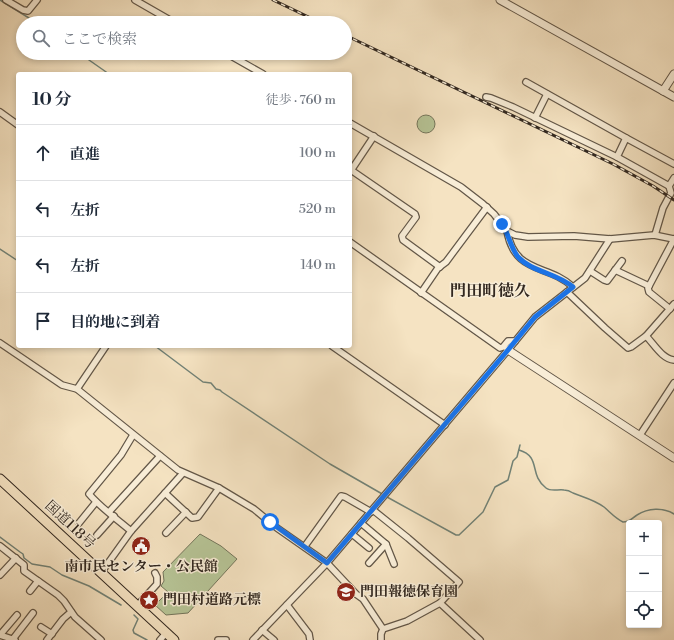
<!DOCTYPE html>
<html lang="ja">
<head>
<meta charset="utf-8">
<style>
	:root { --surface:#fff; --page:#f2f2f3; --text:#1f2937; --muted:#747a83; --line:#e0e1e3 }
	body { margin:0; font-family:"Libre Bodoni","Noto Serif JP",serif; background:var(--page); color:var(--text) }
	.controls { position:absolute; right:12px; bottom:12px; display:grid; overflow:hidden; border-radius:4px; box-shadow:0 2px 6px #0003 }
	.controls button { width:36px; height:36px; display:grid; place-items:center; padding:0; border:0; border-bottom:1px solid var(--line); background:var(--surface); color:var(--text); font:20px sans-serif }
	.stop { position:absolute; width:12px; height:12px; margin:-9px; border:3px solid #1a73e8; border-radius:50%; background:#fff }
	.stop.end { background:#1a73e8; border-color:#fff; box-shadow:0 1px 4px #0008 }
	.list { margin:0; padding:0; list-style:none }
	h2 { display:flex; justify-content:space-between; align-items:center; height:52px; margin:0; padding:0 16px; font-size:17px }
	h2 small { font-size:13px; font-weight:400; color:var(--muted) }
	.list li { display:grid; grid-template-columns:26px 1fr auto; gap:12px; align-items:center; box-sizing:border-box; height:56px; padding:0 16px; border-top:1px solid var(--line) }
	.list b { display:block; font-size:15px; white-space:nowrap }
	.list em { font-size:13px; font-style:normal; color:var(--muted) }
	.icon { flex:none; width:22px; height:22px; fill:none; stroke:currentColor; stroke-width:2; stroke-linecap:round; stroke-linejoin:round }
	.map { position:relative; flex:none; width:674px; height:640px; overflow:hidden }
	.search { position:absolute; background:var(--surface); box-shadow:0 2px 6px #0003; left:16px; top:16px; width:336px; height:44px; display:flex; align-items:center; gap:10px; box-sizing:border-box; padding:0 14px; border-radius:22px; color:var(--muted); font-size:15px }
	.panel { position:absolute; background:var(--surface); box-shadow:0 2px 6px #0003; left:16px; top:72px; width:336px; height:276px; border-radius:4px }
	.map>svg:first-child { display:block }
</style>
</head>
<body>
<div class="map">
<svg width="674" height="640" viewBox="0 0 674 640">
	<rect width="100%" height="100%" fill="#f5e3c2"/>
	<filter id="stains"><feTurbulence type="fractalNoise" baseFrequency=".005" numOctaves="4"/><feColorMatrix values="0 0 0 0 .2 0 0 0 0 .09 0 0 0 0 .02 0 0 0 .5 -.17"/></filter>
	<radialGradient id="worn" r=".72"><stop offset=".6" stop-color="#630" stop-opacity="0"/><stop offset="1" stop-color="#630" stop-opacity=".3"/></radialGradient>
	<!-- green -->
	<g fill="#b7c597" stroke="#74765c">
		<circle cx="426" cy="124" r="9"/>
		<path d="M200,534L221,546L237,559L188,613L166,615L155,605L168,592L161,586L164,581L163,572Z"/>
	</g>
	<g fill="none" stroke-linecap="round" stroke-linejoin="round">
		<!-- stream -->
		<g stroke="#728276" stroke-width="1.5">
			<path d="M0,0L37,23"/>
			<path d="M79,53L109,74"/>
			<path d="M0,249L18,261"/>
			<path d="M358,251L495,348"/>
			<path d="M155,346L203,382L211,383L216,389L220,390L222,392L330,464L384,495"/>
			<path d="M519,450C542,457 528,474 546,488C551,492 558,489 564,490C567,490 570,491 573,493C583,497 595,500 604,507C611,513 615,518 623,522C630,522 632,518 637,515C648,508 663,507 674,514"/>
			<path d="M387,497L456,535H459L483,512L495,487L508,480L513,461L517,457L520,445"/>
			<path d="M0,537L20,552L23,554L24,558L32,564L50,567L62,575L89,586L121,605"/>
			<path d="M134,615L138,619L133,630L134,633L147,640"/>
		</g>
		<defs>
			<g id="minor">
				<path d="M6,0L23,10L28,11L37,0"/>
				<path d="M135,0L175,23"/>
				<path d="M226,53L263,74"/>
				<path d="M526,82L626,138"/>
				<path d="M486,97L491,98L513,107L617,157"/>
				<path d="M0,112L18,125"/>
				<path d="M535,118L547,94"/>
				<path d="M350,123L461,187L483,204L494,214L507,231L515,235L528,237L574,236L610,239L654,235L674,239"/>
				<path d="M351,170L415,214L416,217L402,236L403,240L440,267"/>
				<path d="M350,172L374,136"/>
				<path d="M669,186L617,157L626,138L674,164"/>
				<path d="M507,231C515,275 547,263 573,287"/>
				<path d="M655,235L663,208L671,193L669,186L674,178"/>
				<path d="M350,242L500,348L503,347L508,341H515"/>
				<path d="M615,270L649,286"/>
				<path d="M590,271L604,280L607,281L622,261"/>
				<path d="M567,292L605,328L628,348L631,347L646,336C654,344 662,359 674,360"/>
				<path d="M421,293L438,268L446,262L487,207"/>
				<path d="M670,309L649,292L648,288L674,239"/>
				<path d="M646,336L674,304"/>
				<path d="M0,343L62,385L77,389L178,470L219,488L254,509L277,528L327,563L356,594L363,599L383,629"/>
				<path d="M332,346L445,425"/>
				<path d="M77,389L106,346"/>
				<path d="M640,435L674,383"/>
				<path d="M165,493L192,518L198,517L219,488"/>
				<path d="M373,510L408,538L459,582L440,603L480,640"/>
				<path d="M109,512L160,456"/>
				<path d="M79,523L96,502"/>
				<path d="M361,523L386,544L394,564"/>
				<path d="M131,531C117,519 101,508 89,494L121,455L133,435"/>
				<path d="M166,533L186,512"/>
				<path d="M352,534L369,548"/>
				<path d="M97,535L114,516"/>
				<path d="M0,546L24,565V571L58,595L64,601L75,617L101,640"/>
				<path d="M305,546L341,496L345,497L371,512"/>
				<path d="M369,563L386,544"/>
				<path d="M101,573L131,531L183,473"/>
				<path d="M0,575L16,558"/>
				<path d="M30,591L38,581"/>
				<path d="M287,605L309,634L310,640"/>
				<path d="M137,606L157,584V577L155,573"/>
				<path d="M41,627L52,634"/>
				<path d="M262,630L274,640"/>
				<path d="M0,635L17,615"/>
				<path d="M0,635L15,640"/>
				<path d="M13,639L33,613"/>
				<path d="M47,640L63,619L71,612"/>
				<path d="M160,640L166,633"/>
				<path d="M218,640H226"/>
				<path d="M253,640L327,563L508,350L535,317L585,278L610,239"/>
				<path d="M381,640V634L383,629L407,621L440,603"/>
			</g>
			<g id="tertiary">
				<path d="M500,0L674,97"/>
				<path d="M663,91L674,74"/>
				<path d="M508,350L674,458"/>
			</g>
			<path id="trunk" d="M0,479L174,640"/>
		</defs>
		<!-- minor casing -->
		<use href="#minor" stroke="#635748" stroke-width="8"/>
		<!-- tertiary casing -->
		<use href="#tertiary" stroke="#635748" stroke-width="9"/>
		<!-- trunk casing -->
		<use href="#trunk" stroke="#322820" stroke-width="11"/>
		<!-- minor -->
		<use href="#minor" stroke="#f8edd7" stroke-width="5.5"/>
		<!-- tertiary -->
		<use href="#tertiary" stroke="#f8edd7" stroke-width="7"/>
		<!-- trunk -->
		<use href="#trunk" stroke="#f5e3c2" stroke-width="9"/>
		<defs>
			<g id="rail">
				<path d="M273,0L321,23"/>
				<path d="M345,35L613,164L653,186L674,200"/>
			</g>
		</defs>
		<!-- rail casing -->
		<use href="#rail" stroke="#322820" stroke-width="3"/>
		<!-- rail -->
		<use href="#rail" stroke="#f8edd7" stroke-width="1.5" stroke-dasharray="4.5" stroke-linecap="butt"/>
	</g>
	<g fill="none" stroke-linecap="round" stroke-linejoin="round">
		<!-- route -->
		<path stroke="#1a73e8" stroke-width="5" d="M270,522L327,563L508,350L535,317L573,287C557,273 532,272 518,257C510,247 509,234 502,224"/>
	</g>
	<!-- icons -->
	<defs>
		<symbol id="civic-disc" viewBox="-11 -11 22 22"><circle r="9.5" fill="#8f2418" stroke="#f8edd7"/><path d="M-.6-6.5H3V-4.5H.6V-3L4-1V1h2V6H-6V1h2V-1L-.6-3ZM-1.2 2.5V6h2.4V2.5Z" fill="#fff"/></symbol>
		<symbol id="school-disc" viewBox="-11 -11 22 22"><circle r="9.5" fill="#8f2418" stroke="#f8edd7"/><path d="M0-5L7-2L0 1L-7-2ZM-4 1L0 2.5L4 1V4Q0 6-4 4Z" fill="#fff"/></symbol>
		<symbol id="sight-disc" viewBox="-11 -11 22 22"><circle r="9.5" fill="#8f2418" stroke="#f8edd7"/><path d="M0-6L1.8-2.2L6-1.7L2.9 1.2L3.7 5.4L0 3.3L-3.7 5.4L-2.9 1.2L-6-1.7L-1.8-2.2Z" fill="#fff"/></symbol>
	</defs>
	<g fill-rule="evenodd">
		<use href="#civic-disc" x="130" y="535" width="22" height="22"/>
		<use href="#school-disc" x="335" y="581" width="22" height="22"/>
		<use href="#sight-disc" x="138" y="589" width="22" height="22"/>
	</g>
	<g text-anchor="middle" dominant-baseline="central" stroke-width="3" stroke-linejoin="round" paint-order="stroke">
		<!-- street labels -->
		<g font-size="14" fill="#322820" stroke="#f8edd7">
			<text transform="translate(70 525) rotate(43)">国道118号</text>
		</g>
		<!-- poi labels -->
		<g font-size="14" font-weight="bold" fill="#322820" stroke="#f8edd7" text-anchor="start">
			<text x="141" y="567" text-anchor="middle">南市民センター・公民館</text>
			<text x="360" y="592">門田報徳保育園</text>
			<text x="163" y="600">門田村道路元標</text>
		</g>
		<!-- quarter labels -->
		<g font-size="16" font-weight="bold" fill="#322820" stroke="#f8edd7">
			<text x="490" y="291">門田町徳久</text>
		</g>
	</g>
	<rect width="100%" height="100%" filter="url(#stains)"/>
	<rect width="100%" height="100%" fill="url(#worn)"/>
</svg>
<div class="controls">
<button>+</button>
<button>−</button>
<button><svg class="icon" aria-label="locate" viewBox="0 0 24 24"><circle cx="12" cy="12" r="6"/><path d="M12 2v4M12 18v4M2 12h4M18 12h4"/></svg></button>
</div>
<div class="stop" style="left:270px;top:522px"></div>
<div class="stop end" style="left:502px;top:224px"></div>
<div class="search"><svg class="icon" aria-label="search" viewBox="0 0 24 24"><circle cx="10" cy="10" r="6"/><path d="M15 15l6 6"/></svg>ここで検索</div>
<section class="panel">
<h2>10 分<small>徒歩 · 760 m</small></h2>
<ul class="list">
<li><svg class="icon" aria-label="ahead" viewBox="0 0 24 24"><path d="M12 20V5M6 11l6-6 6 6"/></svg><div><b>直進</b></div><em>100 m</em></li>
<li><svg class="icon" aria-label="left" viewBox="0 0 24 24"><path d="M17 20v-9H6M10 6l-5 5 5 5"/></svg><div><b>左折</b></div><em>520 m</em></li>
<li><svg class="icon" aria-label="left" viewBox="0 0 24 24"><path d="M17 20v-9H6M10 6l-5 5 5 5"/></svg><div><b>左折</b></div><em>140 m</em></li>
<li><svg class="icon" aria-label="arrive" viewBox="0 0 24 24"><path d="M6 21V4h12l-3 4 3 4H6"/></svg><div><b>目的地に到着</b></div></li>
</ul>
</section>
</div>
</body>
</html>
